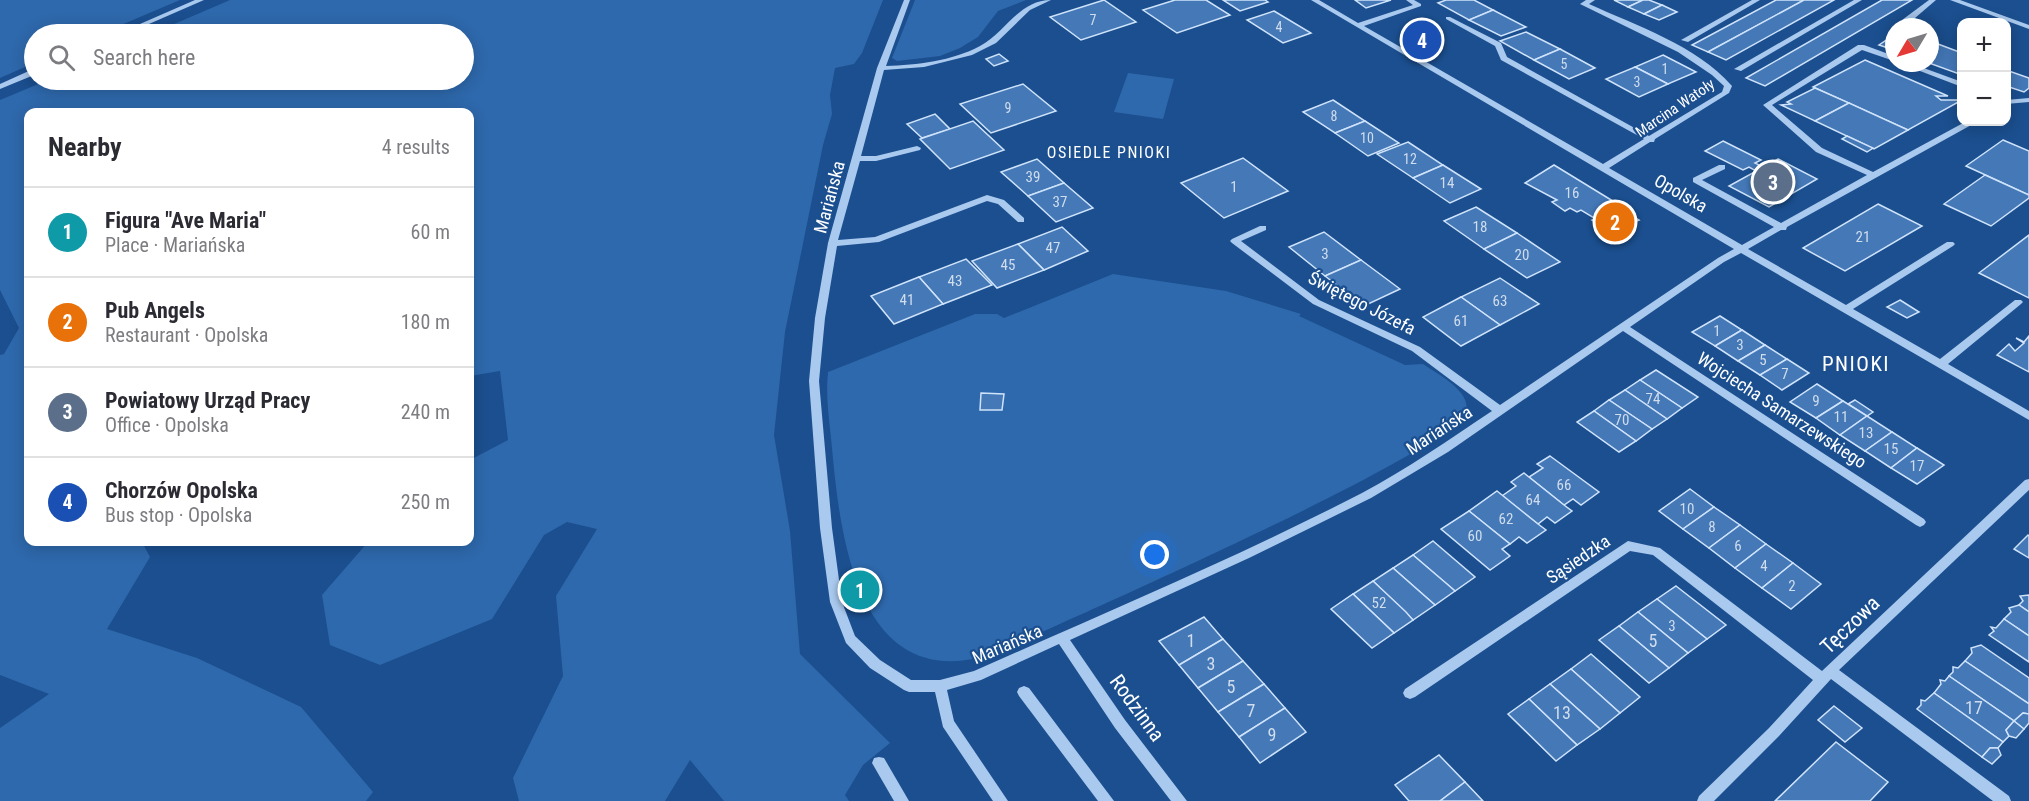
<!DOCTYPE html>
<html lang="en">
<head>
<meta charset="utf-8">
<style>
	:root { --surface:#fff; --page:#f2f2f3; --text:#2b2b33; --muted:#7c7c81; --line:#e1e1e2; --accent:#8a764a }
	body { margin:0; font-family:"Roboto Condensed",sans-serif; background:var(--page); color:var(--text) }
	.controls { position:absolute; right:18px; top:18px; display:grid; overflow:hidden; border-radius:12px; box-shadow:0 3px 15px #0003 }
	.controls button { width:54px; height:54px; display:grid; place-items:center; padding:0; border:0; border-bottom:2px solid var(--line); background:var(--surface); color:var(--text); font:30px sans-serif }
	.compass { position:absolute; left:1885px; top:18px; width:54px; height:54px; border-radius:50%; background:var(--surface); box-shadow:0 3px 15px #0003; rotate:232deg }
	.you { position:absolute; left:1155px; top:555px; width:21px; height:21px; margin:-15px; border:4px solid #fff; border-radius:50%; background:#1a73e8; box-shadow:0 0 0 9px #1a73e833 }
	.badge { display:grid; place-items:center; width:39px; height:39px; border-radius:50%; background:var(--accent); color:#fff; font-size:20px; font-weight:700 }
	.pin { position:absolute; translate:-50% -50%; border:3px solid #fff; box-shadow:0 2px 6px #0006 }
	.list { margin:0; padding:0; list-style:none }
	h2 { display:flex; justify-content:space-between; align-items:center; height:78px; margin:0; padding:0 24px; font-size:26px }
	h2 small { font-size:20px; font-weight:400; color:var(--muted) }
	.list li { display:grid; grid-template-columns:39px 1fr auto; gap:18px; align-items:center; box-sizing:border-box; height:90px; padding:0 24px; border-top:2px solid var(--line) }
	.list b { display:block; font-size:22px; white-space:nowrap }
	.list p { margin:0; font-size:20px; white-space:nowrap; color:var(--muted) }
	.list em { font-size:20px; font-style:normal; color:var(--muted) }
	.icon { flex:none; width:33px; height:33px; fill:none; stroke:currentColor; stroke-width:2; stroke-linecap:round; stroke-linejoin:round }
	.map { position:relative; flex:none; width:2029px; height:801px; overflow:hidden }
	.search { position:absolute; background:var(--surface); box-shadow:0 3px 15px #0003; left:24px; top:24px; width:450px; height:66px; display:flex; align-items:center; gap:15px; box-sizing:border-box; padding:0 21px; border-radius:33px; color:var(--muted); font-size:22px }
	.panel { position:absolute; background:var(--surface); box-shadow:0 3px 15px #0003; left:24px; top:108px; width:450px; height:438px; border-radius:12px }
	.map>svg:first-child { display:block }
</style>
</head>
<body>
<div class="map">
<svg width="2029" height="801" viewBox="0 0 2029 801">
	<rect width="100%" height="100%" fill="#1b4f8f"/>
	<!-- green -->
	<g fill="#2e69ad">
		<path d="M0,0H180L100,34H34V63L0,78Z"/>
		<path d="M230,0H883L862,53L854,64L835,68L830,95L832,114L823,145L785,332L774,435L790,531L800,654L890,743L863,765L845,795L849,801H724L690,760L665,801H519L513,778L563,676L556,596L597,529L567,522L544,535L492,619L380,665L330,645L322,595L368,542H470V460L508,440L500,371L470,376V112H28V542H142L150,557L107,629L197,658L301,707L373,792L366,801H0V728L49,694L0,675V355L4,354L19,328L0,290V100L48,80H464V34H151Z"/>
		<path d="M915,0H1026L998,11L978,37L960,48L940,56L897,61L892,58Z"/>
		<path d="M1128,73L1174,79L1163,119L1114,112Z"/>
		<path d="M1113,274L1226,291L1301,314L1299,316L1405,365L1423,364C1437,374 1472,391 1466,412C1452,452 1058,625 995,653C865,697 842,553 833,459C831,431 825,400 828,372L975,314H997L1004,318Z"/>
	</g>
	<!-- building -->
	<g fill="#4478b7" stroke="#cfe3fa" stroke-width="1.5">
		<path d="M1104,0L1136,22L1081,40L1050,17Z"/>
		<path d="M1175,0H1206L1230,15L1177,33L1143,10Z"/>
		<path d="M1223,0H1265L1268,2L1240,11Z"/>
		<path d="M1355,0H1391L1366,8Z"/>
		<path d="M1446,0H1474L1493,10L1469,20L1438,3Z"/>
		<path d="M1614,0H1643L1628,7Z"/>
		<path d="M1643,0H1649L1662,5L1644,14L1628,7Z"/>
		<path d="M1776,0H1804L1708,52L1692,45Z"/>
		<path d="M1804,0H1834L1726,60L1708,52Z"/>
		<path d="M1882,0H1912L1765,86L1746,78Z"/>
		<path d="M1662,5L1677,12L1659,20L1644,14Z"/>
		<path d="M1493,10L1526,27L1501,36L1469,20Z"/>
		<path d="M1274,11L1311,33L1283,43L1247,20Z"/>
		<path d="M1526,32L1560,49L1534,60L1500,41Z"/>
		<path d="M1894,35V50L1879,45Z"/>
		<path d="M1930,41L1962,53V75L1929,63Z"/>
		<path d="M1560,49L1595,68L1569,79L1534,60Z"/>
		<path d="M999,54L1008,61L994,66L986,59Z"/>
		<path d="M1663,55L1696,72L1668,84L1635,67Z"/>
		<path d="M1865,60L1948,96H1936L1941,100H1962L1908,130L1813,87Z"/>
		<path d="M1635,67L1668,84L1639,97L1606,79Z"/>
		<path d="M2006,70L2029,78V88L2024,92L2006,86Z"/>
		<path d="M1023,84L1056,111L991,133L960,104Z"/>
		<path d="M1815,88L1849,103L1815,121L1781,105L1791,104L1787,102Z"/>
		<path d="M1333,100L1365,121L1335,133L1303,112Z"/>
		<path d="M1849,103L1908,130L1874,149L1815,121Z"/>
		<path d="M935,114L950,129L922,138L907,124Z"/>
		<path d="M973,121L1004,150L950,169L920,139Z"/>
		<path d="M1365,121L1399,143L1368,156L1335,133Z"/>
		<path d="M1847,136L1873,148L1867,152L1842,139Z"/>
		<path d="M2003,140L2029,151V195L1966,166Z"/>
		<path d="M1723,141L1761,160L1755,163L1763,167L1756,171L1749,167L1743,170L1705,151Z"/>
		<path d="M1408,142L1443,165L1413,178L1377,154Z"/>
		<path d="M1243,158L1288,191L1224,218L1181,183Z"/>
		<path d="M1037,159L1064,183L1028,196L1001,172Z"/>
		<path d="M1778,159L1817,179L1769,207L1729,186Z"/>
		<path d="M1443,165L1481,189L1450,203L1413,178Z"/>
		<path d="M1554,165L1621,206L1594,218L1581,210L1577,212L1570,208L1565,211L1552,202L1557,200L1525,183Z"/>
		<path d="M1985,175L2029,195V198L1991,226L1944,204Z"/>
		<path d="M1064,183L1093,208L1056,222L1028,196Z"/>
		<path d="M1878,204L1922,226L1845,271L1803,248Z"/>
		<path d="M1476,207L1517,233L1484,249L1444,221Z"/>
		<path d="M1619,208L1639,220L1629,224L1633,226L1620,232L1617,230L1612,232L1592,220Z"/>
		<path d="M1062,227L1088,251L1044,270L1018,244Z"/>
		<path d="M1324,232L1361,260L1325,276L1289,247Z"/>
		<path d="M1517,233L1560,262L1527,278L1484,249Z"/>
		<path d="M2029,235V298L1979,273Z"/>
		<path d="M1018,244L1044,270L997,288L972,261Z"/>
		<path d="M966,259L992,285L943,304L919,277Z"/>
		<path d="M1361,260L1400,289L1364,306L1325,276Z"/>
		<path d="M919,277L943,304L894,324L871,296Z"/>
		<path d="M1500,278L1539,304L1500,325L1461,297Z"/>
		<path d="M1461,297L1500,325L1461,346L1423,317Z"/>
		<path d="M1900,300L1919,312L1907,318L1887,307Z"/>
		<path d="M1720,316L1742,330L1715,346L1692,332Z"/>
		<path d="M1742,330L1765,345L1738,361L1715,346Z"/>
		<path d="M2029,336V372L1997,355L2009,344L2015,351L2024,343L2016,338L2024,342Z"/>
		<path d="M1765,345L1787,359L1760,375L1738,361Z"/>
		<path d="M1787,359L1809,373L1782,390L1760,375Z"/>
		<path d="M1656,370L1698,397L1682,408L1640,380Z"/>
		<path d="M1640,380L1682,408L1667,419L1625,390Z"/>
		<path d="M1817,384L1843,401L1816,418L1790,402Z"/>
		<path d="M1625,390L1667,419L1652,429L1609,400Z"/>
		<path d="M981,393L1004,394L1002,410H980Z"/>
		<path d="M1609,400L1652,429L1636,441L1594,411Z"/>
		<path d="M1855,400L1873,412L1867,416L1848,404Z"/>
		<path d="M1843,401L1867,416L1840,435L1816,418Z"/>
		<path d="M1594,411L1636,441L1619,452L1577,422Z"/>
		<path d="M1867,416L1892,432L1865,451L1840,435Z"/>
		<path d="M1892,432L1917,448L1891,468L1865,451Z"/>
		<path d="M1917,448L1944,465L1917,484L1891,468Z"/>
		<path d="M1550,456L1599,492L1581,505L1573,499L1564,505L1529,477L1543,468L1537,464Z"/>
		<path d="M1524,473L1564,505L1572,511L1555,523L1547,517L1538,524L1502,496L1516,486L1511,482Z"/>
		<path d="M1690,489L1714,507L1683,529L1659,511Z"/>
		<path d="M1497,491L1538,524L1546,530L1527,543L1519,537L1510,544L1469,511Z"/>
		<path d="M1714,507L1740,525L1709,548L1683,529Z"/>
		<path d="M1469,511L1510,544L1502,549L1510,556L1490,570L1441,529Z"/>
		<path d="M1740,525L1766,544L1735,568L1709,548Z"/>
		<path d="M2028,535L2029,536V558L2014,549Z"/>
		<path d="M1433,541L1475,577L1455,591L1413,555Z"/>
		<path d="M1766,544L1793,563L1762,588L1735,568Z"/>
		<path d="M1413,555L1447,584L1455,591L1435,605L1393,568Z"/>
		<path d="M1793,563L1821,584L1791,609L1762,588Z"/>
		<path d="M1393,568L1427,598L1435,605L1413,620L1373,581Z"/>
		<path d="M1373,581L1406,612L1413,620L1394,633L1353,594Z"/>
		<path d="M1676,586L1726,625L1707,639L1657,599Z"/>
		<path d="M1353,594L1394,633L1372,648L1331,609Z"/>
		<path d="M2029,595V612L2019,605L2023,601L2020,596Z"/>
		<path d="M1657,599L1707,639L1688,653L1638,612Z"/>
		<path d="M2019,605L2029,612V636L2004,619L2011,612L2009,608Z"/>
		<path d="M1638,612L1688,653L1669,668L1619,626Z"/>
		<path d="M1204,617L1223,639L1179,665L1159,641Z"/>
		<path d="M2004,619L2029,636V662L1989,635L1994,631L1991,627L1996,628Z"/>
		<path d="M1619,626L1669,668L1649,683L1599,640Z"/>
		<path d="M1223,639L1243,661L1198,688L1179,665Z"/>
		<path d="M1981,645L2029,678V704L1965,661L1972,653L1971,648Z"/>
		<path d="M1591,654L1640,697L1620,713L1571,669Z"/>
		<path d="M1243,661L1264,684L1218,712L1198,688Z"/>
		<path d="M1965,661L2029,704V714L2023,713L2014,721L1949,676L1953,672V667L1958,668Z"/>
		<path d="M1571,669L1620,713L1600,729L1550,684Z"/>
		<path d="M1949,676L2014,721L2006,730L2009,736L2003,742L1934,693L1941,684L1940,680L1945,681Z"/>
		<path d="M1264,684L1285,708L1239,737L1218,712Z"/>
		<path d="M1550,684L1600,729L1577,745L1529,699Z"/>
		<path d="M1934,693L2003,742L1998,748H1990L1982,757L1917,709L1921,705V700L1925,701Z"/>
		<path d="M1529,699L1577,745L1556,761L1508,714Z"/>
		<path d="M1834,706L1862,728L1845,742L1818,720Z"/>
		<path d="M1285,708L1306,732L1260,763L1239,737Z"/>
		<path d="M2023,713L2029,714V723L2024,729L2014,721Z"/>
		<path d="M2014,721L2024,729L2016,738L2009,736L2006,730Z"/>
		<path d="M1836,742L1888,782L1870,801H1775Z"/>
		<path d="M1990,748H1998L2001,755L1992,764L1982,757Z"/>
		<path d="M1439,755L1465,782L1440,801H1409L1395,785Z"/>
		<path d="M1465,782L1483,801H1440Z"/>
	</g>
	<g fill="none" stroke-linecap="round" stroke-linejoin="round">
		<!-- minor -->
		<g fill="#a9c9ee" fill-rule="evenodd">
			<path d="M195,0H204L126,34H117Z"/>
			<path d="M904,0H910L886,66C917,65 952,61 980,46C1006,32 1019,0 1051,0L1030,10L996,43L972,55L924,67L884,70L861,156H876L917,146L921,148L920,150L876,161H860L838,240L875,237L987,195L1004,200L1024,218V222H1018L998,204L987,201L879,242L837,246L825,318L819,381L832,528L842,602L855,636L880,660L911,680H940L974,671C1104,613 1236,558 1362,493C1407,469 1450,439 1492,411L1412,351L1313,304L1232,243L1230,241L1232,239L1260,226H1266V230L1241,241L1319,300L1420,347L1500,405L1718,258L1734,249L1311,0H1319L1358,23L1413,5L1406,0H1414L1421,4V6L1364,26L1603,164L1644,139L1501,60L1495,46L1446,19V17H1450L1501,43L1507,57L1649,136L1722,92L1724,86L1712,75L1678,52L1580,4L1586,0H1595L1589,4C1637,26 1696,45 1732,86L1729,93L1655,139L1654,142H1650L1609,168L1742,245L1774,227L1693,182V178L1719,165H1725V169L1702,180L1781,223L1867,175L1816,152L1763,105L1858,45H1864L1894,56V61L1862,50L1772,105L1822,148L1873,172L1965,122H1974L1973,124L1787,227L1786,230H1781L1748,249L1846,305L1947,242H1953L1955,244L1953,246L1853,309L1940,359L2015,300H2021L2023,302L2021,304L1948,364L2029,411V420L1741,253L1724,262L1630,327L1924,519L1926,522L1924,525L1920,527L1916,525L1623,331L1448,452L1371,498L1249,558L1070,640L1125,720L1187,801H1171L1115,728L1059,644L981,680L947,690L954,721L1008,801H993L943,727L935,692H909L904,690L870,668L846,643L830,602L820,528L809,381L815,318L828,243L877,68Z"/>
			<path d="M1752,0H1760L1688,42L1681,40Z"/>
			<path d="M1854,0H1862L1741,71L1734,69Z"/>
			<path d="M1929,0H1936L1908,24H1902V20Z"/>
			<path d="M1950,0H1960L2029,25V29Z"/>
			<path d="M1899,63H1910L1962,82V87Z"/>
			<path d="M31,70H34V75L0,89V84Z"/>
			<path d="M2029,98V102L2006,104V100Z"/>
			<path d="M2029,479V490L1839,670L2009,796L2011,801H1993L1831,679L1779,736L1714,801H1697L1699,796L1769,728L1813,680L1653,555L1630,551L1415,697L1410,699L1405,697L1403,693L1405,689L1628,541L1660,548L1822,671L2025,480Z"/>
			<path d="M1024,686L1029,688L1114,801H1098L1019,696L1017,692L1019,688Z"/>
			<path d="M879,757L884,758L909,801H894L872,763L874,758Z"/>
		</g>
	</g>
	<g text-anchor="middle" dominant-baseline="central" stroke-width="4.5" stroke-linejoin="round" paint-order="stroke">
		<!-- far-number labels -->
		<g font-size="14" fill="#d0dded">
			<text x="1093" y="20">7</text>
			<text x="1279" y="27">4</text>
			<text x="1564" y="64">5</text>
			<text x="1665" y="69">1</text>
			<text x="1637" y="82">3</text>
			<text x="1008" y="108">9</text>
			<text x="1334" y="116">8</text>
			<text x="1367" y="138">10</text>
			<text x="1410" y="159">12</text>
		</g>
		<!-- far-street labels -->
		<g font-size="15" fill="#fff" stroke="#1b4f8f">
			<text transform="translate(1675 108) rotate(-34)">Marcina Watoły</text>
		</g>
		<!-- number labels -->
		<g font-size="15" fill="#d0dded">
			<text x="1033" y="177">39</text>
			<text x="1447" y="183">14</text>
			<text x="1234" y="187">1</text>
			<text x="1572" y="193">16</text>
			<text x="1060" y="202">37</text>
			<text x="1480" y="227">18</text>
			<text x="1863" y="237">21</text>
			<text x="1053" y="248">47</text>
			<text x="1325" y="254">3</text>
			<text x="1522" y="255">20</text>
			<text x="1008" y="265">45</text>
			<text x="955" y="281">43</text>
			<text x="907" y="300">41</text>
			<text x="1500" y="301">63</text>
			<text x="1461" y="321">61</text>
			<text x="1717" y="331">1</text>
			<text x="1740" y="345">3</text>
			<text x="1763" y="360">5</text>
			<text x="1785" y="374">7</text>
			<text x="1653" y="399">74</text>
			<text x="1816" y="401">9</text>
			<text x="1841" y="417">11</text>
			<text x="1622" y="420">70</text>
			<text x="1866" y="433">13</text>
			<text x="1891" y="449">15</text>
			<text x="1917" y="466">17</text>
			<text x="1564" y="485">66</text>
			<text x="1533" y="500">64</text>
			<text x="1687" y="509">10</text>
			<text x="1506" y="519">62</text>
			<text x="1712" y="527">8</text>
			<text x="1475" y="536">60</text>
			<text x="1738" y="546">6</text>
			<text x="1764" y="566">4</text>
			<text x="1792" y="586">2</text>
			<text x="1379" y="603">52</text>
			<text x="1672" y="626">3</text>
		</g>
		<!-- far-neighbourhood labels -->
		<g font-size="16" letter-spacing="1.5" fill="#fff" stroke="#1b4f8f">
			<text x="1109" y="152">OSIEDLE PNIOKI</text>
		</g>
		<!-- street labels -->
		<g font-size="18" fill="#fff" stroke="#1b4f8f">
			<text transform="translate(1681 193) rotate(30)">Opolska</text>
			<text transform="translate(829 197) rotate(-75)">Mariańska</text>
			<text transform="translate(1362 303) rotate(27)">Świętego Józefa</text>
			<text transform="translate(1782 410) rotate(33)">Wojciecha Samarzewskiego</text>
			<text transform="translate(1439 430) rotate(-33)">Mariańska</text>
			<text transform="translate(1578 559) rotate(-34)">Sąsiedzka</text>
			<text transform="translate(1007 644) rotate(-23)">Mariańska</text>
		</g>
		<!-- near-number labels -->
		<g font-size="18" fill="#d0dded">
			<text x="1191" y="640">1</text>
			<text x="1653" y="640">5</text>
			<text x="1211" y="663">3</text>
			<text x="1231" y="686">5</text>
			<text x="1974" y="707">17</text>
			<text x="1251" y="710">7</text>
			<text x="1562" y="712">13</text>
			<text x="1272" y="734">9</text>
		</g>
		<!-- quarter labels -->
		<g font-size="21" letter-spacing="1.5" fill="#fff" stroke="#1b4f8f">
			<text x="1856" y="364">PNIOKI</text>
		</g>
		<!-- near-street labels -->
		<g font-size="21" fill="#fff" stroke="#1b4f8f">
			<text transform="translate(1850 625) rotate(-44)">Tęczowa</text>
			<text transform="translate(1137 708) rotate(54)">Rodzinna</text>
		</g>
	</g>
</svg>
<div class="controls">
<button>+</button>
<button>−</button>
</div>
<svg class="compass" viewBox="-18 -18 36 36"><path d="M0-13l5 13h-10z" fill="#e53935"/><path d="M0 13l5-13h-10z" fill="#7c7c81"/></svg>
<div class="you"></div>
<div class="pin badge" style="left:860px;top:590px;background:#0f9aa8">1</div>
<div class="pin badge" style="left:1615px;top:222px;background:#e8710a">2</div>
<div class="pin badge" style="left:1773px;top:182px;background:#5c6f8a">3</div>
<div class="pin badge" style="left:1422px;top:40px;background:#1a4fb4">4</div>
<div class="search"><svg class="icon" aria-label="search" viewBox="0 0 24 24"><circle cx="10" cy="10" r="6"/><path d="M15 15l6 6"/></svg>Search here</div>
<section class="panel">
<h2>Nearby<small>4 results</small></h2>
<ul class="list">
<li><span class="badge" style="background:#0f9aa8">1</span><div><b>Figura &quot;Ave Maria&quot;</b><p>Place · Mariańska</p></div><em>60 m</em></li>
<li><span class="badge" style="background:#e8710a">2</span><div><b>Pub Angels</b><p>Restaurant · Opolska</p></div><em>180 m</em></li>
<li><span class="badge" style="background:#5c6f8a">3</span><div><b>Powiatowy Urząd Pracy</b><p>Office · Opolska</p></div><em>240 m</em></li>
<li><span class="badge" style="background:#1a4fb4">4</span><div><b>Chorzów Opolska</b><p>Bus stop · Opolska</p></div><em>250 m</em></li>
</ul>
</section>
</div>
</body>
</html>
